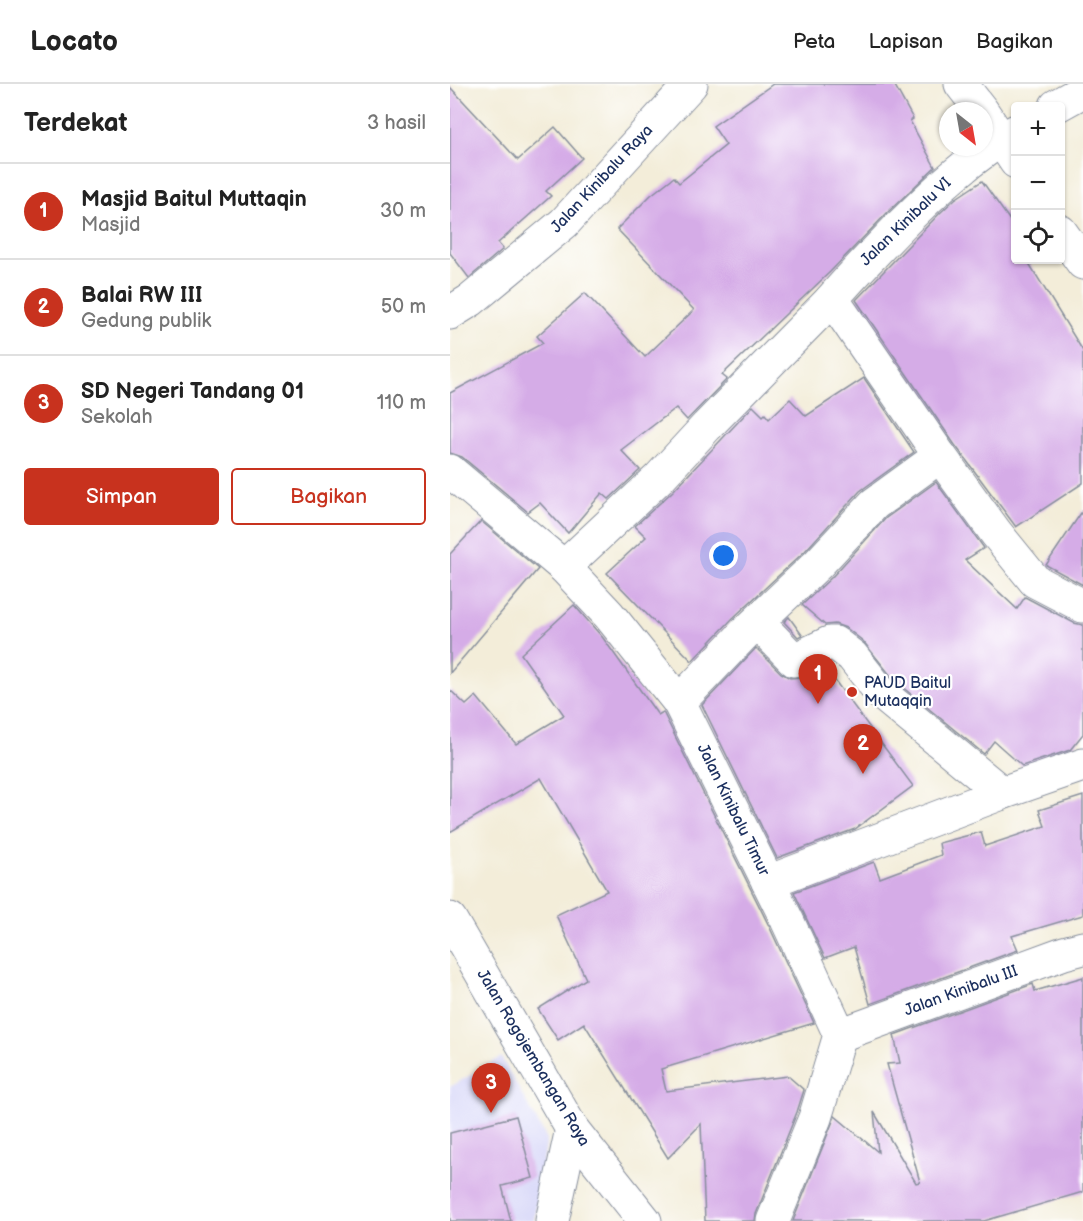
<!DOCTYPE html>
<html lang="id">
<head>
<meta charset="utf-8">
<style>
	:root { --surface:#fff; --page:#f2f2f2; --text:#222; --muted:#767676; --line:#e0e0e0; --accent:#c8321e }
	body { margin:0; font-family:"Balsamiq Sans",sans-serif; background:var(--page); color:var(--text) }
	.controls { position:absolute; right:18px; top:18px; display:grid; overflow:hidden; border-radius:6px; box-shadow:0 2px 4px #0004 }
	.controls button { width:54px; height:54px; display:grid; place-items:center; padding:0; border:0; border-bottom:2px solid var(--line); background:var(--surface); color:var(--text); font:30px sans-serif }
	.compass { position:absolute; left:489px; top:18px; width:54px; height:54px; border-radius:50%; background:var(--surface); box-shadow:0 2px 4px #0004; rotate:149deg }
	.you { position:absolute; left:274px; top:472px; width:21px; height:21px; margin:-15px; border:4px solid #fff; border-radius:50%; background:#1a73e8; box-shadow:0 0 0 9px #1a73e833 }
	.badge { display:grid; place-items:center; width:39px; height:39px; border-radius:50%; background:var(--accent); color:#fff; font-size:20px; font-weight:700 }
	.pin { position:absolute; translate:-50% -50px; filter:drop-shadow(0 2px 3px #0008) }
	.pin::after { content:''; position:absolute; top:32px; width:21px; height:18px; background:inherit; clip-path:polygon(0 0,100% 0,50% 100%) }
	.list { margin:0; padding:0; list-style:none }
	h2 { display:flex; justify-content:space-between; align-items:center; height:78px; margin:0; padding:0 24px; font-size:26px }
	h2 small { font-size:20px; font-weight:400; color:var(--muted) }
	.list li { display:grid; grid-template-columns:39px 1fr auto; gap:18px; align-items:center; box-sizing:border-box; height:96px; padding:0 24px; border-top:2px solid var(--line) }
	.list b { display:block; font-size:22px; white-space:nowrap }
	.list p { margin:0; font-size:20px; white-space:nowrap; color:var(--muted) }
	.list em { font-size:20px; font-style:normal; color:var(--muted) }
	.actions { display:flex; gap:12px; padding:18px 24px }
	.actions a { flex:1; padding:14px 0; border:2px solid var(--accent); border-radius:6px; text-align:center; font-size:21px; color:var(--accent) }
	.actions .main { background:var(--accent); color:#fff }
	.icon { flex:none; width:33px; height:33px; fill:none; stroke:currentColor; stroke-width:2; stroke-linecap:round; stroke-linejoin:round }
	.map { position:relative; flex:none; width:633px; height:1137px; overflow:hidden }
	header { display:flex; align-items:center; gap:36px; box-sizing:border-box; height:84px; padding:0 30px; background:var(--surface); border-bottom:2px solid var(--line) }
	header strong { font-size:28px }
	nav { display:flex; gap:33px; margin-inline-start:auto; font-size:21px }
	main { display:flex }
	aside { flex:1; background:var(--surface) }
	.map>svg:first-child { display:block }
</style>
</head>
<body>
<header>
<strong>Locato</strong>
<nav><a>Peta</a><a>Lapisan</a><a>Bagikan</a></nav>
</header>
<main>
<aside>
<h2>Terdekat<small>3 hasil</small></h2>
<ul class="list">
<li><span class="badge">1</span><div><b>Masjid Baitul Muttaqin</b><p>Masjid</p></div><em>30 m</em></li>
<li><span class="badge">2</span><div><b>Balai RW III</b><p>Gedung publik</p></div><em>50 m</em></li>
<li><span class="badge">3</span><div><b>SD Negeri Tandang 01</b><p>Sekolah</p></div><em>110 m</em></li>
</ul>
<div class="actions"><a class="main">Simpan</a><a>Bagikan</a></div>
</aside>
<div class="map">
<svg width="633" height="1137" viewBox="0 0 633 1137">
	<rect width="100%" height="100%" fill="#fff"/>
	<filter id="ink" filterUnits="userSpaceOnUse"><feTurbulence type="fractalNoise" baseFrequency=".0167" numOctaves="2"/><feDisplacementMap in="SourceGraphic" scale="12" xChannelSelector="R" yChannelSelector="G"/><feConvolveMatrix kernelMatrix="1 2 1 2 8 2 1 2 1" color-interpolation-filters="sRGB"/></filter>
	<filter id="wash" filterUnits="userSpaceOnUse"><feTurbulence type="fractalNoise" baseFrequency=".008" numOctaves="4" result="noise"/><feDisplacementMap in="SourceGraphic" scale="24" xChannelSelector="R" yChannelSelector="G"/><feGaussianBlur stdDeviation="1.35" result="paint"/><feColorMatrix in="noise" values="0 0 0 0 0 0 0 0 0 0 0 0 0 0 0 0 0 1.4 0 .05"/><feComposite in="paint" operator="in"/></filter>
	<g filter="url(#wash)">
		<rect width="100%" height="100%" fill="#f3edd9"/>
		<!-- built -->
		<path fill="#d7d7f8" d="M51,973L97,1055L84,1137H0V1003Z"/>
		<g id="blocks">
			<!-- building -->
			<g fill="#d5ace7">
				<path d="M323,0H444L463,35L460,37L485,83L438,128L380,188L272,291L277,295L237,336L226,324L171,366L190,386L159,415L152,409L118,449L90,419L78,428L12,373L0,369V309L93,259L87,252L135,209L195,273L244,226L167,145L201,111L224,93L229,99L276,61L263,42Z"/>
				<path d="M0,3L68,76L105,43L132,74L96,107L101,112L48,159L53,165L19,194L0,169Z"/>
				<path d="M532,97L566,145V176H577L633,267V399L566,443L505,361L406,216L490,129L505,115Z"/>
				<path d="M414,294L464,368L410,407L355,467L283,534L242,577L157,489L196,453L185,442L223,407L303,322L313,332L315,330L319,335L340,315L356,332Z"/>
				<path d="M486,398L534,464L515,476L567,525L575,513L624,539L633,541V650L620,666L572,682L544,657L534,670L445,597L413,557L396,544L385,540L375,541L352,521L382,493L436,434Z"/>
				<path d="M633,426V501L596,481Z"/>
				<path d="M31,437L88,485L0,589V470Z"/>
				<path d="M124,521L153,554L208,631L213,628L320,844L364,939L211,985L216,1007L338,992L354,1006L347,1028L306,1130L305,1137H255L251,1040L218,1074L134,939L108,956L88,925L136,895L106,831L157,807L91,694L0,748V606L16,621L26,612L66,660L114,631L71,570Z"/>
				<path d="M339,533L352,551L348,553L334,538Z"/>
				<path d="M306,564L331,589L340,594L352,593L374,582L463,702L405,745L327,774L252,621Z"/>
				<path d="M633,712V831L562,852L568,866L420,920L404,863L375,874L344,808L424,778L430,794L491,771L489,759L531,748L535,762L595,742L589,726Z"/>
				<path d="M633,893V1108L534,1137H343L385,1032L428,1068L424,1028L466,1099L470,1098L437,980L450,979L444,951L583,900L585,907Z"/>
				<path d="M66,1032L83,1094L52,1102L61,1137H0V1049Z"/>
			</g>
		</g>
	</g>
	<g filter="url(#ink)">
		<use href="#blocks" fill-opacity="0" stroke="#878e9c" stroke-width="1.5"/>
		<g fill="none" stroke-linecap="round" stroke-linejoin="round">
			<defs>
				<g id="minor">
					<path d="M511,0L532,27"/>
					<path d="M606,22L633,7"/>
					<path d="M534,30L566,78"/>
					<path d="M610,147L633,179"/>
					<path d="M381,216C403,190 427,166 451,141C486,106 522,72 566,47"/>
					<path d="M0,229L21,216L114,139L241,0"/>
					<path d="M0,387L114,483L159,531L229,618L337,836L390,951L365,1034L323,1137"/>
					<path d="M114,483L209,394L257,342L381,216L389,225L490,372L546,449L585,497L633,522"/>
					<path d="M307,538L344,576L379,559H385L402,572L432,610L552,709"/>
					<path d="M229,618L296,548L368,480L424,420L490,372"/>
					<path d="M318,798L552,709L633,681"/>
					<path d="M0,835L122,1045L195,1137"/>
					<path d="M390,951L614,869L633,864"/>
					<path d="M102,1137L122,1045"/>
				</g>
			</defs>
			<!-- minor casing -->
			<use href="#minor" stroke="#878e9c" stroke-width="35"/>
			<!-- minor -->
			<use href="#minor" stroke="#fff" stroke-width="33"/>
		</g>
	</g>
	<!-- markers -->
	<circle fill="#c8321e" stroke="#fff" stroke-width="2" cx="402" cy="608" r="6"/>
	<g text-anchor="middle" dominant-baseline="central" stroke-width="4.5" stroke-linejoin="round" paint-order="stroke">
		<!-- street labels -->
		<g font-size="16" fill="#1b2f5e" stroke="#fff">
			<text transform="translate(152 95) rotate(-47)">Jalan Kinibalu Raya</text>
			<text transform="translate(456 138) rotate(-44)">Jalan Kinibalu VI</text>
			<text transform="translate(283 726) rotate(64)">Jalan Kinibalu Timur</text>
			<text transform="translate(511 907) rotate(-20)">Jalan Kinibalu III</text>
			<text transform="translate(83 974) rotate(59)">Jalan Rogojembangan Raya</text>
		</g>
		<!-- poi labels -->
		<g font-size="16" fill="#1b2f5e" stroke="#fff" text-anchor="start">
			<text x="414" y="599">PAUD Baitul<tspan x="414" dy="18">Mutaqqin</tspan></text>
		</g>
	</g>
</svg>
<div class="controls">
<button>+</button>
<button>−</button>
<button><svg class="icon" aria-label="locate" viewBox="0 0 24 24"><circle cx="12" cy="12" r="6"/><path d="M12 2v4M12 18v4M2 12h4M18 12h4"/></svg></button>
</div>
<svg class="compass" viewBox="-18 -18 36 36"><path d="M0-13l5 13h-10z" fill="#e53935"/><path d="M0 13l5-13h-10z" fill="#767676"/></svg>
<div class="you"></div>
<div class="pin badge" style="left:368px;top:620px">1</div>
<div class="pin badge" style="left:413px;top:690px">2</div>
<div class="pin badge" style="left:41px;top:1029px">3</div>
</div>
</main>
</body>
</html>
